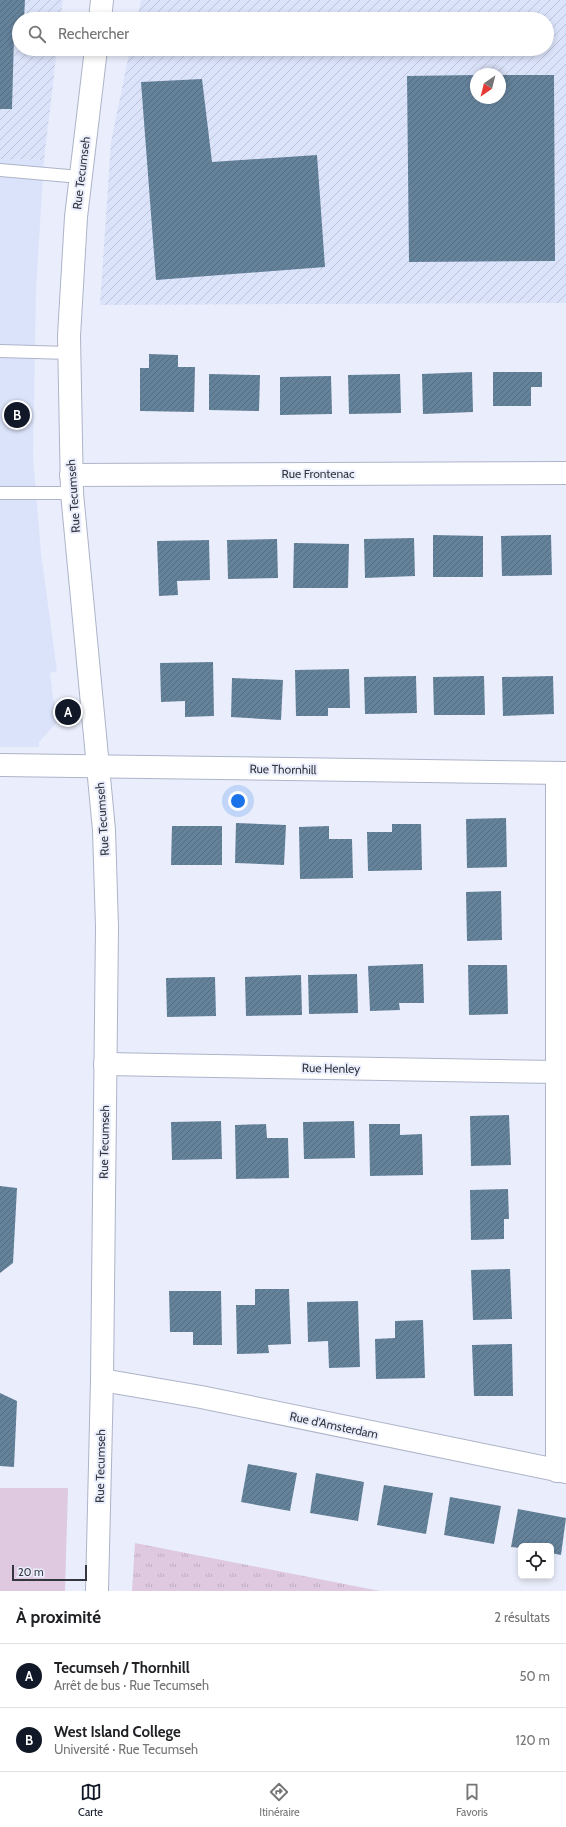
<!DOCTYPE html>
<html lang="fr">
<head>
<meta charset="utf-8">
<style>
	:root { --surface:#fff; --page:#f6f6f6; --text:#202124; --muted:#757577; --line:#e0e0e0; --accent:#111827 }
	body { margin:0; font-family:Cabin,sans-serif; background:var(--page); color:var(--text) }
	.controls { position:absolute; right:12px; bottom:12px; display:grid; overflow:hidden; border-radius:6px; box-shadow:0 2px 6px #0003 }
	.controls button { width:36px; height:36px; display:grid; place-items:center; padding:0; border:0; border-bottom:1px solid var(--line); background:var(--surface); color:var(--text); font:20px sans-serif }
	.compass { position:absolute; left:470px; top:68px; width:36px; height:36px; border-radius:50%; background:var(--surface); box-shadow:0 2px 6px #0003; rotate:215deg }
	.scale { position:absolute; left:12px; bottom:10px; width:75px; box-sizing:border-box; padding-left:4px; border:2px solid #343740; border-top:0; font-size:11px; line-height:14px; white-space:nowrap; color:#343740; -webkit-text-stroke:3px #eaeefc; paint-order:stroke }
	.you { position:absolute; left:238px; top:801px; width:14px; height:14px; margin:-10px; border:3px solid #fff; border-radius:50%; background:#1a73e8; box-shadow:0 0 0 6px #1a73e833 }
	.badge { display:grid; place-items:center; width:26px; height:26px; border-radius:50%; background:var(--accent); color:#fff; font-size:13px; font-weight:700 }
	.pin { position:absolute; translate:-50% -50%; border:2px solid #fff; box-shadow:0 1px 4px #0006 }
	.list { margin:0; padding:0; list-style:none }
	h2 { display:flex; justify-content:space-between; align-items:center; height:52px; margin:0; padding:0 16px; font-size:17px }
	h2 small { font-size:13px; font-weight:400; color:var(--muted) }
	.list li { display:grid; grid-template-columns:26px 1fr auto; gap:12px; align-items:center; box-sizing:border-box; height:64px; padding:0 16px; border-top:1px solid var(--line) }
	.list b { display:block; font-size:15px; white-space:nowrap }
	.list p { margin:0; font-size:13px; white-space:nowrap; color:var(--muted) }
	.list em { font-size:13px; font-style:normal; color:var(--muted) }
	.icon { flex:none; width:22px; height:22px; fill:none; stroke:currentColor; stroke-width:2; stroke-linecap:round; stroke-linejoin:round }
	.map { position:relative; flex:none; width:566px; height:1591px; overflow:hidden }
	.search { position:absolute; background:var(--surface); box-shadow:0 2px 6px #0003; left:12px; right:12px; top:12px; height:44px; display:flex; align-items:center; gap:10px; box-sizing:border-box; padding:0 14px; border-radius:22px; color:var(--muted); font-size:15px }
	.sheet { height:180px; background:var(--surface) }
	nav { display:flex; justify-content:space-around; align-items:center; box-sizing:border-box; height:56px; border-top:1px solid var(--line); background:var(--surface); font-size:11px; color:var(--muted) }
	nav a { display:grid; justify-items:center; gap:2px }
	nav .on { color:var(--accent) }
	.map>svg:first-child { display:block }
</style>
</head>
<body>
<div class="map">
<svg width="566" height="1591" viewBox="0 0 566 1591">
	<defs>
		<pattern id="industrial-furrows" width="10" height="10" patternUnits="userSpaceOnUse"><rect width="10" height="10" fill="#dbe3fa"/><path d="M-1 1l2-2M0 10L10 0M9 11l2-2" fill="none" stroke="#bdc3d7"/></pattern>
		<pattern id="park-tufts" width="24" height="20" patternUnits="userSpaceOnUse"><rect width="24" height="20" fill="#dec9e0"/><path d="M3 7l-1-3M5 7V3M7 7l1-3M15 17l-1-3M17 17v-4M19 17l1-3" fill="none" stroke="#bfadc1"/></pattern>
		<pattern id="building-hatch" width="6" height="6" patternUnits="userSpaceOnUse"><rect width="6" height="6" fill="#65829b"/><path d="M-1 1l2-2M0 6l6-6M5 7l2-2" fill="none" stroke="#546b80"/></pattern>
	</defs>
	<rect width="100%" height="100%" fill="#eaeefc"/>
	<!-- built -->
	<path fill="#dbe3fa" d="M0,159L44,160L36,289L33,458L41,553L57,671L50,673L53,698L59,720L39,742V747H0Z"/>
	<!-- industrial -->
	<g fill="url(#industrial-furrows)" fill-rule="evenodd">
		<path d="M0,0H63L60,19H19V49H57L44,160L0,159Z"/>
		<path d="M141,0H566V303L100,305L111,142L130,49H547V19H137ZM476,74H500V98H476Z"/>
	</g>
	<!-- green -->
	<path fill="#dec9e0" d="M0,1488H68L65,1591H0Z"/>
	<!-- park -->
	<path fill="url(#park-tufts)" d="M135,1543L380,1591H132Z"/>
	<!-- building -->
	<g fill="url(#building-hatch)">
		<path d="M0,0H25L24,19H19V36H14L12,109H0Z"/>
		<path d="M476,75V98H500V75H554L555,261L409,262L407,76Z"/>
		<path d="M202,79L212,162L317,155L325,267L156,280L141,82Z"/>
		<path d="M149,354L178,355V367H195L194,412L140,411V368H149Z"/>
		<path d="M472,372L473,412L423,414L422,374Z"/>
		<path d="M493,372H542V387H531V406H493Z"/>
		<path d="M209,374L260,375L259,411L209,410Z"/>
		<path d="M400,374L401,413L349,414L348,375Z"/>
		<path d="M331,376L332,414L280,415V377Z"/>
		<path d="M433,535L483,536V577H433Z"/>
		<path d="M551,535L552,575L502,576L501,536Z"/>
		<path d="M414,538L415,576L365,578L364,539Z"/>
		<path d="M277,539L278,578L228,579L227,540Z"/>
		<path d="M209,540L210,580L177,581L178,595L159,596L157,541Z"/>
		<path d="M294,543L349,544L348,588H293Z"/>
		<path d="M213,662L214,716L185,717V701L161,702L160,663Z"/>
		<path d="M349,669L350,708H328V716H296L295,670Z"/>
		<path d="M416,676L417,713L365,714L364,677Z"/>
		<path d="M484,676L485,715H434L433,677Z"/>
		<path d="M553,676L554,714L503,716L502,677Z"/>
		<path d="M232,678L283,680L281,720L231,717Z"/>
		<path d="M506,818L507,867L467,868L466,819Z"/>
		<path d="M236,823L286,825L284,865L235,863Z"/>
		<path d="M392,824H421L422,870L368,871L367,832H392Z"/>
		<path d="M172,826H222V865H171Z"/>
		<path d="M329,826V839H352L353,878L300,879L299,827Z"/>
		<path d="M501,891L502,940L467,941L466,892Z"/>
		<path d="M423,964L424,1003H399L400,1010L370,1011L368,966Z"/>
		<path d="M468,965H507L508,1014L469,1015Z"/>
		<path d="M357,974L358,1013L309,1014L308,975Z"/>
		<path d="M301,975L302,1015L246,1016L245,977Z"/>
		<path d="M215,977L216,1016L167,1017L166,978Z"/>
		<path d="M509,1115L511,1165L471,1166L470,1116Z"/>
		<path d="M221,1121L222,1159L172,1160L171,1122Z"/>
		<path d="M354,1121L355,1158L304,1159L303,1122Z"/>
		<path d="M266,1124L267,1138H288L289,1178L236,1179L235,1125Z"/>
		<path d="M369,1124H400V1135L422,1134L423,1175L370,1176Z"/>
		<path d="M0,1186L17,1188L13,1263L0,1273Z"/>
		<path d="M508,1189L509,1219H504V1239L471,1240L470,1190Z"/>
		<path d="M510,1269L512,1319L473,1320L471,1270Z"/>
		<path d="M255,1289H289L291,1344L268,1345L269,1353L237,1354L236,1305H255Z"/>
		<path d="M169,1291H221L222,1345H193V1332H170Z"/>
		<path d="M358,1301L360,1367L329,1368L328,1341L308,1342L307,1302Z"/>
		<path d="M423,1320L425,1378L376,1379L375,1339L395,1338V1321Z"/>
		<path d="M512,1344L513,1396H474L472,1345Z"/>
		<path d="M0,1393L17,1401L14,1467L0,1466Z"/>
		<path d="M248,1464L297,1473L290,1511L241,1502Z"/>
		<path d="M316,1473L364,1482L358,1521L310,1513Z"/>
		<path d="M384,1485L433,1493L426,1534L377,1525Z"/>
		<path d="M450,1497L501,1506L494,1544L444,1535Z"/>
		<path d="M518,1509L566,1518L561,1555L551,1553V1546H521V1548L511,1547Z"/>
	</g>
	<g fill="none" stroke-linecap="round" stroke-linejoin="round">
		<defs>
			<g id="service">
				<path d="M0,170L80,177"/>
				<path d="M0,351L69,353"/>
				<path d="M0,493H72"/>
			</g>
			<g id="minor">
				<path d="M71,475L566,473"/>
				<path d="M0,765L566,773"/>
				<path d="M105,1064L557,1072"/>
				<path d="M102,1380L201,1397L566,1472"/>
				<path d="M557,1471V773"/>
			</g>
			<g id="tertiary">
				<path d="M100,19L102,0"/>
				<path d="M96,49L76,217L69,336L72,493L104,830L107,927L102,1380L97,1591"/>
			</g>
		</defs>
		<!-- service casing -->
		<use href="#service" stroke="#adb4c9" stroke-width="14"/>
		<!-- minor casing -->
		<use href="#minor" stroke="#adb4c9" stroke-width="24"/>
		<!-- tertiary casing -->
		<use href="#tertiary" stroke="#adb4c9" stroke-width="24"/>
		<!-- service -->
		<use href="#service" stroke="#fff" stroke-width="12"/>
		<!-- minor -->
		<use href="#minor" stroke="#fff" stroke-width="22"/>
		<!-- tertiary -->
		<use href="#tertiary" stroke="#fff" stroke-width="22"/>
	</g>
	<g text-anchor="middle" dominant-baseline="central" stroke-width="4" stroke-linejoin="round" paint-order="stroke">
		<!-- street labels -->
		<g font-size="12" fill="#343740" stroke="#eaeefc">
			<text transform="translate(81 173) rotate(-83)">Rue Tecumseh</text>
			<text x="318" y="473">Rue Frontenac</text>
			<text transform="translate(73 496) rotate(-94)">Rue Tecumseh</text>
			<text transform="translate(283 769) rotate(1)">Rue Thornhill</text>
			<text transform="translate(102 819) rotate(-94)">Rue Tecumseh</text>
			<text transform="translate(331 1068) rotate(1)">Rue Henley</text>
			<text transform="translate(104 1142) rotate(-89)">Rue Tecumseh</text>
			<text transform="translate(334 1425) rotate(12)">Rue d'Amsterdam</text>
			<text transform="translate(100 1466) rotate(-89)">Rue Tecumseh</text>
		</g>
	</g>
</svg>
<div class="controls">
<button><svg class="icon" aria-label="locate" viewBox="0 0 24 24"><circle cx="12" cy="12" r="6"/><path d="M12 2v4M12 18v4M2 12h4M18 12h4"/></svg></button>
</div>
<svg class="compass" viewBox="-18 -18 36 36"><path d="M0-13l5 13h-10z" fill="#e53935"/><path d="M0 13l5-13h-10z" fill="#757577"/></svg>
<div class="scale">20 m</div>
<div class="you"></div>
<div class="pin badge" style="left:68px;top:712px">A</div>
<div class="pin badge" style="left:17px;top:415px">B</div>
<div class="search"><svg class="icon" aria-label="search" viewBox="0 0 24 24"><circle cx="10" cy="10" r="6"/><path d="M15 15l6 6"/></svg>Rechercher</div>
</div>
<section class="sheet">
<h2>À proximité<small>2 résultats</small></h2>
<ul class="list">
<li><span class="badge">A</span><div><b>Tecumseh / Thornhill</b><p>Arrêt de bus · Rue Tecumseh</p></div><em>50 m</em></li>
<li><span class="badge">B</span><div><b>West Island College</b><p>Université · Rue Tecumseh</p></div><em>120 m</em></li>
</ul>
</section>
<nav>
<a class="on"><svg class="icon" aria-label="map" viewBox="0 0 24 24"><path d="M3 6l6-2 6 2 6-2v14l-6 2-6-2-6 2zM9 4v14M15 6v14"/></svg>Carte</a>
<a><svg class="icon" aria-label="directions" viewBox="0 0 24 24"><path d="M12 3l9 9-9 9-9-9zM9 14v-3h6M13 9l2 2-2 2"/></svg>Itinéraire</a>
<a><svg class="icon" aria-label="saved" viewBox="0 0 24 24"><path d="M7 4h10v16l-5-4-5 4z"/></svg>Favoris</a>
</nav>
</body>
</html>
